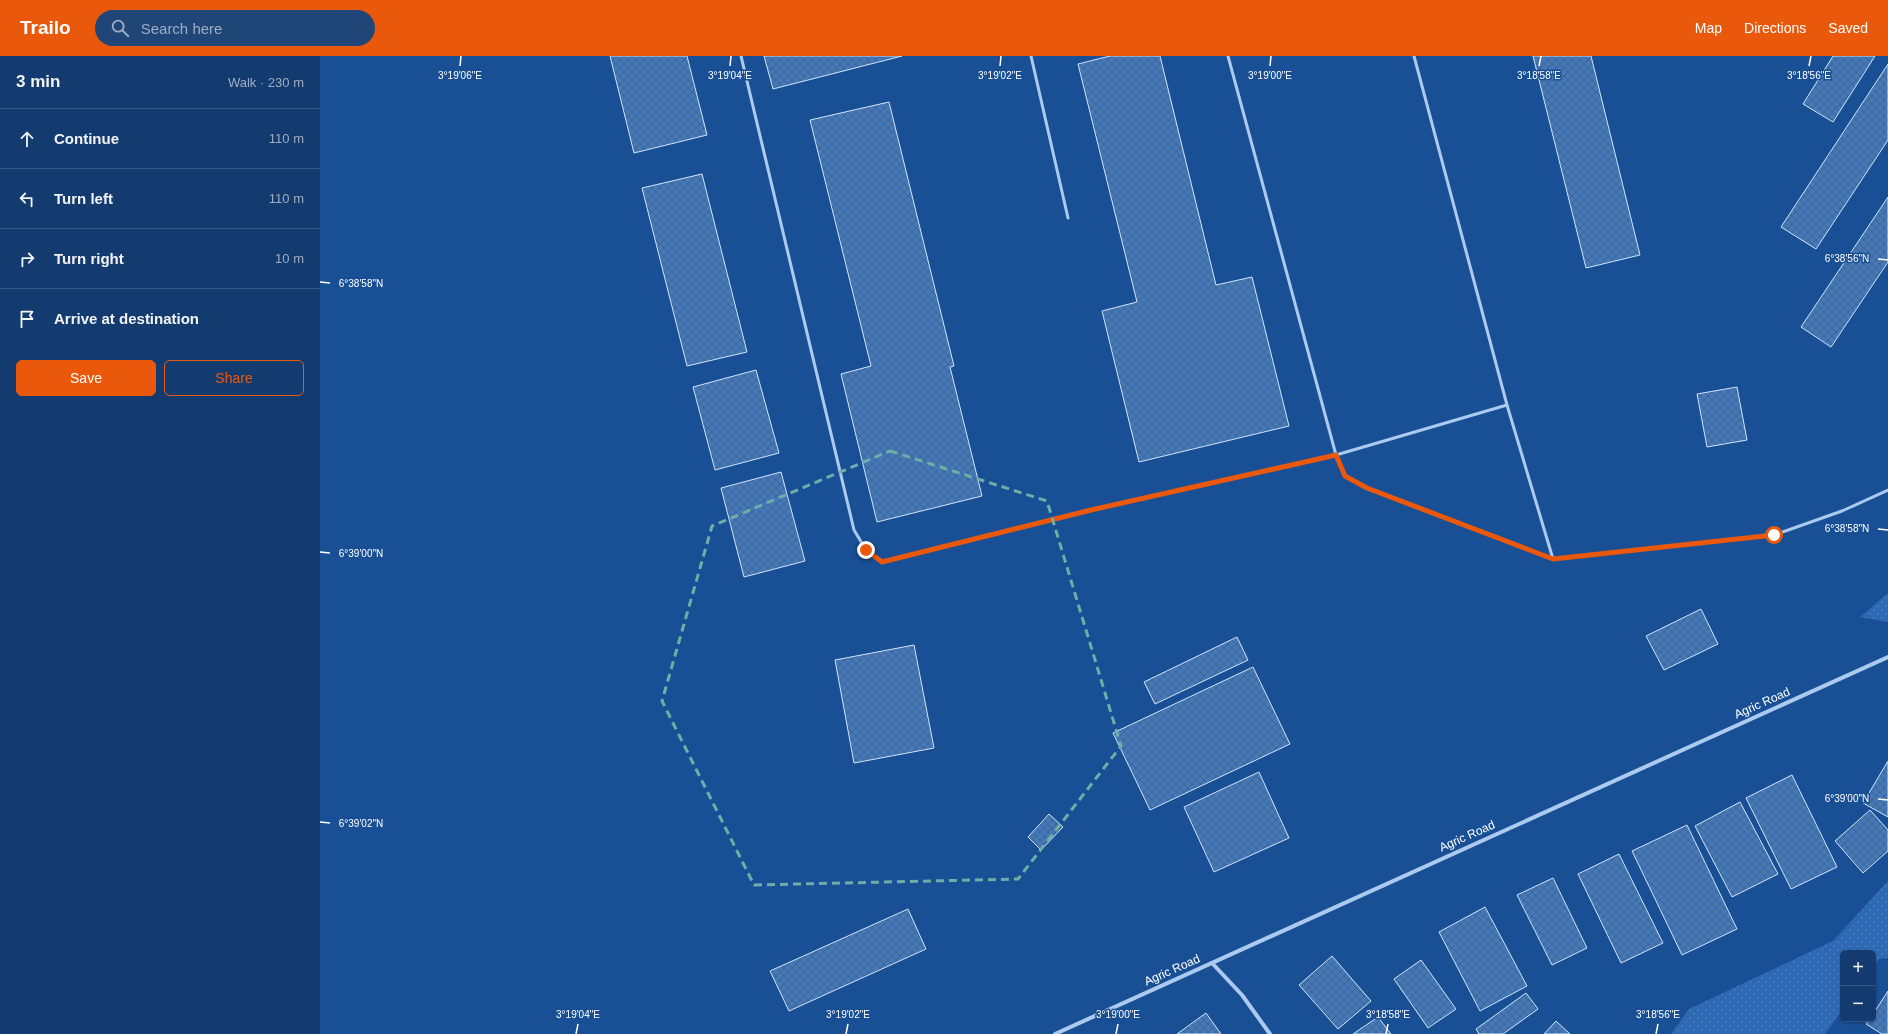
<!DOCTYPE html>
<html lang="en">
<head>
<meta charset="utf-8">
<style>
	:root { --surface:#133b70; --page:#204678; --text:#f1f3f6; --muted:#9dadc3; --line:#325583; --accent:#ea580c }
	body { margin:0; font-family:Helvetica,sans-serif; background:var(--page); color:var(--text) }
	.controls { position:absolute; right:12px; bottom:12px; display:grid; overflow:hidden; border-radius:6px; box-shadow:0 1px 3px #0004 }
	.controls button { width:36px; height:36px; display:grid; place-items:center; padding:0; border:0; border-bottom:1px solid var(--line); background:var(--surface); color:var(--text); font:20px sans-serif }
	.stop { position:absolute; width:12px; height:12px; margin:-9px; border:3px solid #ea580c; border-radius:50%; background:#fff }
	.stop.end { background:#ea580c; border-color:#fff; box-shadow:0 1px 4px #0008 }
	.list { margin:0; padding:0; list-style:none }
	h2 { display:flex; justify-content:space-between; align-items:center; height:52px; margin:0; padding:0 16px; font-size:17px }
	h2 small { font-size:13px; font-weight:400; color:var(--muted) }
	.list li { display:grid; grid-template-columns:26px 1fr auto; gap:12px; align-items:center; box-sizing:border-box; height:60px; padding:0 16px; border-top:1px solid var(--line) }
	.list b { display:block; font-size:15px; white-space:nowrap }
	.list em { font-size:13px; font-style:normal; color:var(--muted) }
	.actions { display:flex; gap:8px; padding:12px 16px }
	.actions a { flex:1; padding:9px 0; border:1px solid var(--accent); border-radius:6px; text-align:center; font-size:14px; color:var(--accent) }
	.actions .main { background:var(--accent); color:#fff }
	.icon { flex:none; width:22px; height:22px; fill:none; stroke:currentColor; stroke-width:2; stroke-linecap:round; stroke-linejoin:round }
	.map { position:relative; flex:none; width:1568px; height:978px; overflow:hidden }
	header { display:flex; align-items:center; gap:24px; box-sizing:border-box; height:56px; padding:0 20px; background:var(--accent); color:#fff }
	header strong { font-size:19px }
	nav { display:flex; gap:22px; margin-inline-start:auto; font-size:14px }
	.search { width:280px; height:36px; background:var(--page); display:flex; align-items:center; gap:10px; box-sizing:border-box; padding:0 14px; border-radius:22px; color:var(--muted); font-size:15px }
	main { display:flex }
	aside { flex:1; background:var(--surface) }
	.map>svg:first-child { display:block }
</style>
</head>
<body>
<header>
<strong>Trailo</strong>
<div class="search"><svg class="icon" aria-label="search" viewBox="0 0 24 24"><circle cx="10" cy="10" r="6"/><path d="M15 15l6 6"/></svg>Search here</div>
<nav><a>Map</a><a>Directions</a><a>Saved</a></nav>
</header>
<main>
<aside>
<h2>3 min<small>Walk · 230 m</small></h2>
<ul class="list">
<li><svg class="icon" aria-label="ahead" viewBox="0 0 24 24"><path d="M12 20V5M6 11l6-6 6 6"/></svg><div><b>Continue</b></div><em>110 m</em></li>
<li><svg class="icon" aria-label="left" viewBox="0 0 24 24"><path d="M17 20v-9H6M10 6l-5 5 5 5"/></svg><div><b>Turn left</b></div><em>110 m</em></li>
<li><svg class="icon" aria-label="right" viewBox="0 0 24 24"><path d="M7 20v-9h11M14 6l5 5-5 5"/></svg><div><b>Turn right</b></div><em>10 m</em></li>
<li><svg class="icon" aria-label="arrive" viewBox="0 0 24 24"><path d="M6 21V4h12l-3 4 3 4H6"/></svg><div><b>Arrive at destination</b></div></li>
</ul>
<div class="actions"><a class="main">Save</a><a>Share</a></div>
</aside>
<div class="map">
<svg width="1568" height="978" viewBox="0 0 1568 978">
	<defs>
		<pattern id="grass-dots" width="8" height="8" patternUnits="userSpaceOnUse"><rect width="8" height="8" fill="#2d69b3"/><path d="M2 2h.1M6 6h.1" fill="none" stroke="#4c80be" stroke-width="1.8" stroke-linecap="round"/></pattern>
		<pattern id="building-cross-hatch" width="8" height="8" patternUnits="userSpaceOnUse"><rect width="8" height="8" fill="#4278bc"/><path d="M0 0l8 8M0 8l8-8" fill="none" stroke="#476284"/></pattern>
	</defs>
	<rect width="100%" height="100%" fill="#194f95"/>
	<!-- grass -->
	<g fill="url(#grass-dots)">
		<path d="M1568,537V566L1540,561Z"/>
		<path d="M1568,825V902L1559,903L1553,912V897H1523V953L1505,978H1351L1369,953L1513,885Z"/>
	</g>
	<!-- building -->
	<g fill="url(#building-cross-hatch)" stroke="#d2e4fb">
		<path d="M290,0H367L387,79L314,97Z"/>
		<path d="M444,0H582L453,33Z"/>
		<path d="M790,0H840L896,229L932,221L969,370L819,406L782,255L817,246L758,8Z"/>
		<path d="M1213,0H1271L1320,199L1266,212Z"/>
		<path d="M1513,0H1555L1513,66L1483,48Z"/>
		<path d="M1568,8V84L1496,193L1461,171Z"/>
		<path d="M569,46L634,310L630,311L662,440L557,466L521,318L551,310L490,64Z"/>
		<path d="M382,118L427,296L367,310L322,132Z"/>
		<path d="M1568,141V206L1511,291L1481,271Z"/>
		<path d="M436,314L459,397L395,414L373,331Z"/>
		<path d="M1417,331L1427,384L1387,391L1377,338Z"/>
		<path d="M461,416L485,505L424,521L401,432Z"/>
		<path d="M1381,553L1398,588L1344,614L1326,580Z"/>
		<path d="M917,581L928,604L835,648L824,626Z"/>
		<path d="M594,589L614,692L534,707L515,604Z"/>
		<path d="M933,611L970,688L830,754L793,677Z"/>
		<path d="M1568,705V761L1543,747Z"/>
		<path d="M939,716L969,782L894,816L864,751Z"/>
		<path d="M1472,719L1517,811L1471,833L1426,742Z"/>
		<path d="M1420,746L1458,818L1412,841L1375,770Z"/>
		<path d="M1550,754L1568,774V795L1543,817L1515,785Z"/>
		<path d="M729,758L743,771L721,794L708,781Z"/>
		<path d="M1367,769L1417,873L1362,899L1312,795Z"/>
		<path d="M1299,798L1343,887L1301,907L1258,818Z"/>
		<path d="M1233,822L1267,892L1232,909L1197,839Z"/>
		<path d="M1165,851L1207,930L1160,955L1119,876Z"/>
		<path d="M588,853L606,893L469,955L450,915Z"/>
		<path d="M1012,900L1051,945L1018,973L979,929Z"/>
		<path d="M1101,904L1136,953L1108,972L1074,923Z"/>
		<path d="M1568,935V978H1562L1546,968L1550,963H1553V958Z"/>
		<path d="M1206,937L1218,953L1183,978H1159L1156,973Z"/>
		<path d="M886,957L901,978H857Z"/>
		<path d="M1058,961L1071,978H1033Z"/>
		<path d="M1236,965L1250,978H1224Z"/>
	</g>
	<g fill="none" stroke-linecap="round" stroke-linejoin="round">
		<!-- lane -->
		<g stroke="#abcaf0" stroke-width="3">
			<path d="M421,0L534,474L546,494L562,506L771,454L1016,399L1187,349"/>
			<path d="M711,0L748,162"/>
			<path d="M908,0L1016,399L1025,420L1047,432L1233,503"/>
			<path d="M1094,0L1187,349L1233,503L1454,479L1522,455L1568,434"/>
		</g>
		<!-- street -->
		<g stroke="#abcaf0" stroke-width="4">
			<path d="M892,907L922,939L950,978"/>
			<path d="M735,978L1568,601"/>
		</g>
	</g>
	<g fill="none" stroke-linecap="round" stroke-linejoin="round">
		<!-- route -->
		<path stroke="#ea580c" stroke-width="5" d="M546,494L562,506L771,454L1016,399L1025,420L1047,432L1233,503L1454,479"/>
	</g>
	<!-- marked area -->
	<path fill="none" stroke="#6fada8" stroke-width="3" stroke-dasharray="8 5" stroke-linejoin="round" d="M570,395L727,445L801,690L698,823L434,829L342,645L392,470Z"/>
	<!-- ticks -->
	<path fill="none" stroke="#fff" stroke-width="1.5" d="M140,10L141,0M410,10L411,0M680,10L681,0M950,10L951,0M1219,10L1221,0M1489,10L1491,0M1558,203L1568,204M0,226L10,227M1558,473L1568,474M0,496L10,497M1558,743L1568,744M0,766L10,767M256,978L258,968M526,978L528,968M796,978L798,968M1066,978L1068,968M1336,978L1338,968"/>
	<g text-anchor="middle" dominant-baseline="central" stroke-width="3" stroke-linejoin="round" paint-order="stroke">
		<!-- street labels -->
		<g font-size="12" fill="#fff" stroke="#194f95">
			<text transform="translate(1442 647) rotate(-24)">Agric Road</text>
			<text transform="translate(1147 780) rotate(-24)">Agric Road</text>
			<text transform="translate(852 914) rotate(-24)">Agric Road</text>
		</g>
	</g>
	<g font-size="10" text-anchor="middle" fill="#fff" stroke="#194f95" stroke-width="3" stroke-linejoin="round" paint-order="stroke">
		<text x="140" y="23">3°19'06"E</text>
		<text x="410" y="23">3°19'04"E</text>
		<text x="680" y="23">3°19'02"E</text>
		<text x="950" y="23">3°19'00"E</text>
		<text x="1219" y="23">3°18'58"E</text>
		<text x="1489" y="23">3°18'56"E</text>
		<text x="1527" y="206">6°38'56"N</text>
		<text x="41" y="231">6°38'58"N</text>
		<text x="1527" y="476">6°38'58"N</text>
		<text x="41" y="501">6°39'00"N</text>
		<text x="1527" y="746">6°39'00"N</text>
		<text x="41" y="771">6°39'02"N</text>
		<text x="258" y="962">3°19'04"E</text>
		<text x="528" y="962">3°19'02"E</text>
		<text x="798" y="962">3°19'00"E</text>
		<text x="1068" y="962">3°18'58"E</text>
		<text x="1338" y="962">3°18'56"E</text>
	</g>
</svg>
<div class="controls">
<button>+</button>
<button>−</button>
</div>
<div class="stop" style="left:1454px;top:479px"></div>
<div class="stop end" style="left:546px;top:494px"></div>
</div>
</main>
</body>
</html>
